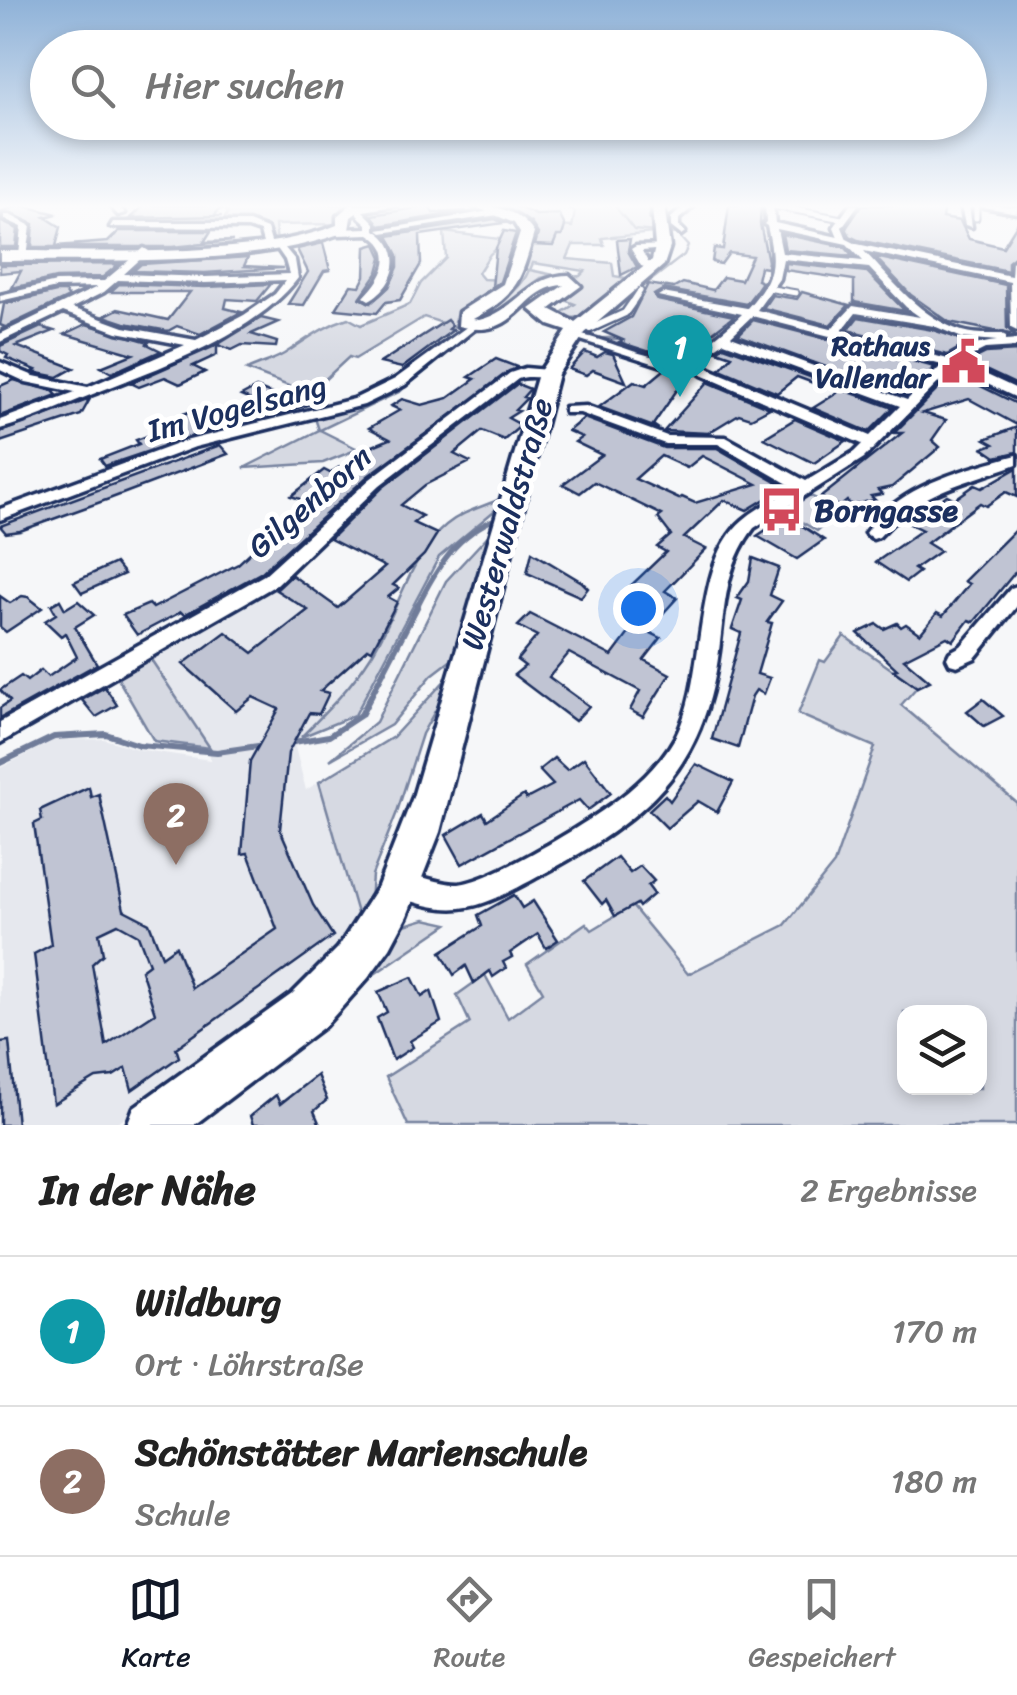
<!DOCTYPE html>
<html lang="de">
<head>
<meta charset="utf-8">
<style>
	:root { --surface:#fff; --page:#f2f2f2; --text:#222; --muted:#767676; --line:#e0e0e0; --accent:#111827 }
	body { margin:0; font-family:Sriracha,sans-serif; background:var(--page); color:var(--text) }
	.controls { position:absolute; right:30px; bottom:30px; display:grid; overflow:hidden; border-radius:20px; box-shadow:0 5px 15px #0003 }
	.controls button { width:90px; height:90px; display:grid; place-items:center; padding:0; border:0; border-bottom:2px solid var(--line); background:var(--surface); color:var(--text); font:50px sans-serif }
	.you { position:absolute; left:638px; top:608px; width:35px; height:35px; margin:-25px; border:8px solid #fff; border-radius:50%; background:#1a73e8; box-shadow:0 0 0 15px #1a73e833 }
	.badge { display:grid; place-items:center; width:65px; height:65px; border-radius:50%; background:var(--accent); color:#fff; font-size:32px; font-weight:700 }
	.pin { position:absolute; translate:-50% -82px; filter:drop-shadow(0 2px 5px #0008) }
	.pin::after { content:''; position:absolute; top:52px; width:35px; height:30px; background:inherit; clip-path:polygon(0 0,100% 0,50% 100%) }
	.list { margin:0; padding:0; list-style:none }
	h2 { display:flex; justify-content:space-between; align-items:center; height:130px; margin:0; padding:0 40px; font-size:42px }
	h2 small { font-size:32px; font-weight:400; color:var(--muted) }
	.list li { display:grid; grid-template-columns:65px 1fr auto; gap:30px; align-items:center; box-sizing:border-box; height:150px; padding:0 40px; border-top:2px solid var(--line) }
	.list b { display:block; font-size:38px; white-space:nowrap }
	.list p { margin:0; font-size:32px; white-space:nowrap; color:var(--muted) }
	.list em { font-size:32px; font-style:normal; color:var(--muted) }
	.icon { flex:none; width:55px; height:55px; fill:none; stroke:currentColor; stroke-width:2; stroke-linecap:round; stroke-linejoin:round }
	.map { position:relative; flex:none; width:1017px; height:1125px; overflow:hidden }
	.search { position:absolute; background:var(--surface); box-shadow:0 5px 15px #0003; left:30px; right:30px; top:30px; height:110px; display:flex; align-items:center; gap:25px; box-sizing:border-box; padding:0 35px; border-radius:55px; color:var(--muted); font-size:38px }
	.sheet { height:430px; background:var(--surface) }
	nav { display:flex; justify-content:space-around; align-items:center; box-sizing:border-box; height:140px; border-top:2px solid var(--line); background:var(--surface); font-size:28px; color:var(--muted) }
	nav a { display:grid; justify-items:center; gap:5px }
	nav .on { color:var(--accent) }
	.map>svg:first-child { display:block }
</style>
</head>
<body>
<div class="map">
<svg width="1017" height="1125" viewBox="0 0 1017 1125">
	<rect width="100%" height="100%" fill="#f6f7f9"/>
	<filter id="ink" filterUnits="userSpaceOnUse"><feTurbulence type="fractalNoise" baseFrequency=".01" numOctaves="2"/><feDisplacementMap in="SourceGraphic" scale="20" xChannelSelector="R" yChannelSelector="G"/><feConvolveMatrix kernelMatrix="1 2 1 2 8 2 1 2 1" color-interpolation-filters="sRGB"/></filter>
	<g filter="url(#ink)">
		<!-- built -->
		<path fill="#e6e8ee" d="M274,588L374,651L348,691L295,747L306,790L319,782L359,920L319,968L279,1005L115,1125H0V768L55,740L104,739L137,749L210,760V748L150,658Z"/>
		<!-- green -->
		<g fill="#d6d9e2" stroke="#7884a0" stroke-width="2.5" fill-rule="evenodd">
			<path d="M234,205H361L341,212L339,224L275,225L277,242L264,226L224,219L228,213L225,209L170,211Z"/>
			<path d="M563,205H652L649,217L654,233L602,238L604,245H573L567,259L612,263L614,276L631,279C605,295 587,326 555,317L575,304L559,298L579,287L578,281L570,277L580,276L585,271L533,263L530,270L554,275L541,278L486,319H472C494,302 518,297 529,270L523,269L533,232L531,224L572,227L575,212Z"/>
			<path d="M444,232L508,240L490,254L478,273L483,279L508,280L503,288L457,314L454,321L461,329L424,317L355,359L349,357L319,385L304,392L247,370C259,364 272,361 284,354C306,340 323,326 348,318L361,325L410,304L421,283L446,258Z"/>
			<path d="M424,367L401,391L320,430L358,449L323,463L244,468L319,430L315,418L361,405Z"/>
			<path d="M809,495L840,511L817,531L782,510Z"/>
			<path d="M502,498L500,506L439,557L355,715L301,737C328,710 352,686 372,654C397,614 410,555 446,525C463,511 483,507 502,498Z"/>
			<path d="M494,529L458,655L432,675L391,725L330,760L376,722L446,581Z"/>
			<path d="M844,636L917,687L901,705L1017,803V1125H408L386,1077L470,1023L457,995L485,975L508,1018L543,992L527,964L586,923L592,930L632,906L688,974L785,925L834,864L875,747L798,714L820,660L825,662ZM904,1012H980V1088H904Z"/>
			<path d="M150,658L210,748L154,741L117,677Z"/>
			<path d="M449,676L448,688L422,734L397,812L372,875L370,903L359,920L319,782L393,737Z"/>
			<path d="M425,919L448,924L354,988L401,926Z"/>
		</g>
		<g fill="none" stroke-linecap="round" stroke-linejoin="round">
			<!-- stream-far3 -->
			<path stroke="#707c99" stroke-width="2.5" d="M614,205L634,230L677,234L688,246L684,255L649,282L648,289"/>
			<!-- stream-far2 -->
			<path stroke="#707c99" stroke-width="4" d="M600,339L622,338"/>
			<!-- stream-far1 -->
			<path stroke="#707c99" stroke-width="5" d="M417,607C437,567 456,535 499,517"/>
			<!-- stream -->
			<g stroke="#707c99" stroke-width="6">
				<path d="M294,742L329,736L361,715L418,605"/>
				<path d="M0,763L54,737L106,734L139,745L217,752L258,746"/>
			</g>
		</g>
		<!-- building -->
		<g fill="#c0c4d3" stroke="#1b2f5e" stroke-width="2.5" fill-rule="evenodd">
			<path d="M20,205L57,214L45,217L61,227L56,246L108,242L119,231H211L204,242L233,241L172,247H32L34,224L4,211L0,215L2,222L18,229L16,247H0V212Z"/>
			<path d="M144,205H223L214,216H222L131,218Z"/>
			<path d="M501,205H514L536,215L559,214L565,226L562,236H557L553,246L535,245L538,234L531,223Z"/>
			<path d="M729,205H761L760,224L768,261L767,268L760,267L757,280L762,282L753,295L746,304L664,289L654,295L657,300L734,316L695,346L678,352L647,351L619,342L623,340L604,332L631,317L648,284L674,288L683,283L713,290L723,277L741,280L752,256L729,253L721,264L712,262L714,248L723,249Z"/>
			<path d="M862,205H944L942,218L960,221L969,239L1003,247L1017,224V255L1008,262V271L858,240L850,236L846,228Z"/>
			<path d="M429,206L433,213L467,211L379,226L372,215Z"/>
			<path d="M495,219L504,223L420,235L421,264L400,300L386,302L377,313L336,309L351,285L360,286L365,276L366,247L376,244L382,257L378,272L360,298L371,303L389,287L398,267V255L388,236Z"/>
			<path d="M504,231L516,233L500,282L492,287L496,248Z"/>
			<path d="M782,234L845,247L853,256L785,250Z"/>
			<path d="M630,239L628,251L637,267L621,275L617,240Z"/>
			<path d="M323,243L330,270L324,271L304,305L288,304L308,272L297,249Z"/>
			<path d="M248,257L244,266L283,268L205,273L133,271L141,264Z"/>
			<path d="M875,257L1006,285L1007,328L1015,335L949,322L911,295Z"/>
			<path d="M786,263L867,272L905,311L854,302V280L785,270Z"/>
			<path d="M119,264L103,277L56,278L12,288L21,271L0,273V265Z"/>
			<path d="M119,284L205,287L271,284L257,301L227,299L225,308L241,312L200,334L177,326L168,331L125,323L104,316L118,309L168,320L190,292H110Z"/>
			<path d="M56,292H65L69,297L0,330L5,327L0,325L4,304Z"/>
			<path d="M802,292L849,305L830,325L763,308L772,295L797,299Z"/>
			<path d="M858,317L933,330L970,342L947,355L848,330Z"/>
			<path d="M261,318L278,322L251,334L277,342L276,347L242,345L232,350L217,345Z"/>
			<path d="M447,320L452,326L449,329L453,330L402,368L380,363Z"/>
			<path d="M753,320L935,367L906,396L738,335Z"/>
			<path d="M86,324L149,342L147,344L161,351L112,373L101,367L133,354L65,334Z"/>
			<path d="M41,327L54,331L16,346L74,368L58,377L33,372L36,370L6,358L8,355L0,351V346Z"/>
			<path d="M217,345V355L193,366L205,372L180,384L165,377L139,387L131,383Z"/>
			<path d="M724,346L821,381L816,384L797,377L777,393L720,369L732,356L717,351Z"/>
			<path d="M1017,351V385L968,362L986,353Z"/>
			<path d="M585,352L597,357L605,352L613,354L626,382L593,370L586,375L569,369Z"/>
			<path d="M496,359L517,367L368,476L262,572L184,615L181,612L137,635L123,615L149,604L153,608L238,564L253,550L258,553L292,525L283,521L303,500L291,496L324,470L330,473L357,456L353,454L390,439L369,428L400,410L391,406L402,399L422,405L448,398L475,379L469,377Z"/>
			<path d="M686,368L690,371L653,425L659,429L599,407L634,381L646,385L664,370Z"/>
			<path d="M954,373L1017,404V425L969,399L923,413L946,420L932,440L940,447L892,487L878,490L882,494L871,496L875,500L851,505L847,501L840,507L821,497L902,433H894Z"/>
			<path d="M14,380L53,391L57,395L0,416V386Z"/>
			<path d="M708,382L770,408L751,418L739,414L708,433L664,431Z"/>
			<path d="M517,384L530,389L523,397L527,398L515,410L519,411L508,418L519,424L518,428L504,440L482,431L454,454L470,462L425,485L401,505L422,516L413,523L437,534L424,555L393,585L399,588L388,597L397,602L372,650L368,648L320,691L329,693L319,714L309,713L288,753L280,829L313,905L333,936L176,1048L179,1057L132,1090L126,1068L113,1076L96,1078L53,1104L34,954L51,945L34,824L42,820L40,810L89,787L91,797L99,794L124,910L149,923L162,956L176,946L192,988L277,929L248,853L242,854L250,761L279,709L253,697L236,711L183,664L226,632L253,653L308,610L276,590L292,575L338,608L385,567L330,539L382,488ZM118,924L138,935L149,964L141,970L155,1013L106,1045L92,964L103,954L99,933Z"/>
			<path d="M833,386L893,408L869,432L813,408L837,393Z"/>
			<path d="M256,388L287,400L311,392L320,401L282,413L241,396Z"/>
			<path d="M90,399L81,415L0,442V432Z"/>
			<path d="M189,412L208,431L105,466L100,459L139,444L136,440L172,427L166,420Z"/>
			<path d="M584,418L664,448H717L785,487L747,510L724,500L684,538L706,549L665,591L677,598L647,631L661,638L644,660L670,674L643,717L630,710L640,691L569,653L549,677L589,706L575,721L514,675L525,666L517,660L537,636L518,626L530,614L612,656L644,613L619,597L666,552L657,547L671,535L658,518L662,515L594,482L580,493L563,484L602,455L575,442L582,437L568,431ZM661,456L687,468L702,456L757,484L695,503L682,497L679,499L635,479Z"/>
			<path d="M795,419L846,441L814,463L764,438Z"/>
			<path d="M1017,427V452L996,457L983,448L994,444L985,439Z"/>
			<path d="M220,445L228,454L109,499L20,531L6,533L0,526Z"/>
			<path d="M1017,468V497L1006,492L986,506L980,503L956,521L927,543L940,551L914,569L919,572L906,582L876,562L922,530L908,523L947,495L955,499L975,485L982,488Z"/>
			<path d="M787,516L824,540L797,559L757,536Z"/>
			<path d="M1017,528V570L974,622L969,620L953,641L947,637L904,659L930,681L917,687L893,670L897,669L858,633L877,624L884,629L897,623L901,627L906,624L920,634L937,613L943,616L969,584L964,581Z"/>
			<path d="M532,552L582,582L588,588L581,597L527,573Z"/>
			<path d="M753,558L779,568L770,595L782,601L767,622L772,623L757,674L770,678L764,694L756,690L752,696L738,748L712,739L741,633L732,629L742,600L737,598L749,581Z"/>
			<path d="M115,563L124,574L82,593L74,582Z"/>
			<path d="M0,596L10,603L22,596L28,597L42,608L6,632L0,627Z"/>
			<path d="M60,600L65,609L78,601L94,615L75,627L97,664L0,718V708L10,701L0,690L21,676L27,681L41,670L48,677L77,657L65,633L61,636L45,621L56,614L51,605Z"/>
			<path d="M105,687L117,705L96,717L82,700Z"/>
			<path d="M983,699L1003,716L984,726L967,711Z"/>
			<path d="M554,758L567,770L584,758L611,793L588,810L579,800L462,864L446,835L483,813L487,820L524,795L526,799L553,785L539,770Z"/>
			<path d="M696,764L733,782L717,812L698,801L667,828L649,810L665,795L670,801Z"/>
			<path d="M617,857L630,873L640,866L654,881L648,886L654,894L639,907L637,904L615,916L606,900L602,904L584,881Z"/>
			<path d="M514,895L522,908L533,901L558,940L546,948L538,934L510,953L512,957L503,962L506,968L493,977L490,971L474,983L466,966L454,975L441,952L482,926L478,915Z"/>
			<path d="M412,977L422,997L431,991L441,1022L410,1041L413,1047L393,1060L377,1018L387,1012L378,992Z"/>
			<path d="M9,1041L17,1125H0V1042Z"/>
			<path d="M317,1075L327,1100L314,1111L320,1125H253L250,1116L276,1095L280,1104Z"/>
		</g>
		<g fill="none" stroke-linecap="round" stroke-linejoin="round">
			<defs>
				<g id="lane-far1">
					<path d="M769,205L842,219"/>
					<path d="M976,205V218"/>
					<path d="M767,288L796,293"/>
					<path d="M630,306L640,291"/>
				</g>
				<path id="lane" d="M590,329L625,313L632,303"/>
				<g id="street">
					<path d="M109,205H117L125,213L118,215Z"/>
					<path d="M686,205H695L679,219V226L685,232L681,235L671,227V218Z"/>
					<path d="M765,205H773L775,223L838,237L834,227L850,205H858L842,227L847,239L857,244L1011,276L1012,262L1017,259V331L1011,328L1010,282L864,251C893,281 921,318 962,331C974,335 989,334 1002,334L1006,336V340L1017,339V347L985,349L959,362L1017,389V398L953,368L864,458L754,528C725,565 725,606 719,651C704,771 645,819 543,874C483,906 460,922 393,894L389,885L393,876C410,869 438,885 459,884C491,881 573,831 602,811C630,792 659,767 676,736C708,675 691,564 743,520C758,507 778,498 795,488L718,444H665L580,413H565V407L586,406L667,436L726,437L806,481L854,452L862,444L702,375L687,364L662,366L565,335L575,333C662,355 667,383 742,314L658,296L663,293L747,308C774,278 776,265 767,226L764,224L766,222ZM777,229L847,244L863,261L782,253ZM783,259L869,268L906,307L920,317L853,306L831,329L757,310L779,279ZM856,313L934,326L962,338L997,341C980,343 961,347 948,359L841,332ZM752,316L942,365L907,400L731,336ZM724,342L900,406L870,436L710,369L697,360Z"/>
					<path d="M961,205H969L972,227L965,225Z"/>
					<path d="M980,205L1017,207V213L984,207Z"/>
					<path d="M501,209L504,214L382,233L378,230Z"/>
					<path d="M357,211H363L375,223V230C406,248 397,285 369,300L364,297C383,278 399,252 369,234L338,235L334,232L338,229L367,228V224L357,215Z"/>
					<path d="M4,215H10L31,226L27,257L19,255L22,227L4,219Z"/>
					<path d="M113,222H249L267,229L272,245L264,247L260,232L248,228L110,227Z"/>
					<path d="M279,241L295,260L298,278C255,335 158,368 93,394C63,406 32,420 0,429V420L75,392L26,382L0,370V362L34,376L88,387L185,345L117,332L63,312L0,342V334L97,287L56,288L0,301V295L56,282L104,281L144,248L149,251L147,253L124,274L205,277L289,274L285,260L274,244ZM118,280L205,283L286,280L275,294L244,315L196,340L124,327L72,308L104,292Z"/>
					<path d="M667,245V249L642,251L648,262L659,267L654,270L641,266L631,249L636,246Z"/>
					<path d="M472,323L476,324V328L405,385L364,405L195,447L0,520V509L185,441L354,399L395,379Z"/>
					<path d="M525,368L548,370L554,374C545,381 530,374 518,379L380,485L276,585L0,743V722L264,575L370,479L510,373Z"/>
					<path d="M1017,455V464C960,486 923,488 879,537L873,539L865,533C900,485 962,470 1017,455Z"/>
					<path d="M1017,586V606L975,658L957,666L950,664L947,658L950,652L961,646L1011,588Z"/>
				</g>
				<g id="secondary">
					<path d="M350,205H399L358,212L351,217L349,230C260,268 99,259 0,261V251C92,250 255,259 337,225V216Z"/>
					<path d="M471,205C497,205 520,211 534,233C521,280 518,295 473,319L479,320C515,312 529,275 569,275L581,286L550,309L575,322L652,260L655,247L652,205H664L670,247L664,265L585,333L558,374L440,832L407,916L390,948L368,978L325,1026L194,1125H127L134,1107L292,994L338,948L378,886L413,797L538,374L567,331L549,325L530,309L564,285C519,287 521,342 458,326L459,312L503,284L520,233L514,223Z"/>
				</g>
			</defs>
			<!-- lane-far1 casing -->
			<use href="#lane-far1" stroke="#1b2f5e" stroke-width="9"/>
			<!-- lane casing -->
			<use href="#lane" stroke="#1b2f5e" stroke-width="11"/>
			<!-- street casing -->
			<use href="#street" stroke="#1b2f5e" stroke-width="7"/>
			<!-- secondary casing -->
			<use href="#secondary" stroke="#1b2f5e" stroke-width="7"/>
			<!-- lane-far1 -->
			<use href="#lane-far1" stroke="#fff" stroke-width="5"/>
			<!-- lane -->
			<use href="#lane" stroke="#fff" stroke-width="6"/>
			<!-- street -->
			<use href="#street" fill="#fff" fill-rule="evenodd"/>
			<!-- secondary -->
			<use href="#secondary" fill="#fff" fill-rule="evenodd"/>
		</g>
	</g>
	<!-- sky -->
	<linearGradient id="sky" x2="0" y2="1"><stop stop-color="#8fb2d8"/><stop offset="0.57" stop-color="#fbfbfc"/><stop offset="1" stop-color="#fbfbfc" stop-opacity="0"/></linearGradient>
	<rect width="1017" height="362" fill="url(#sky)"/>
	<!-- icons -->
	<defs>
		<symbol id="civic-bare" viewBox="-9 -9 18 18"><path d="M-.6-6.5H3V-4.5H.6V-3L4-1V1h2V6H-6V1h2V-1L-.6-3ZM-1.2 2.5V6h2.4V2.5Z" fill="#d1495b" stroke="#fff" stroke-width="2.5" paint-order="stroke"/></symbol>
		<symbol id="bus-bare" viewBox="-9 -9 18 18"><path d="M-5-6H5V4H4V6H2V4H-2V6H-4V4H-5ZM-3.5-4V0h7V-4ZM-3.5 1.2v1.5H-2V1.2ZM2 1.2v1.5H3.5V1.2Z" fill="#d1495b" stroke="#fff" stroke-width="2.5" paint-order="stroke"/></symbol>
	</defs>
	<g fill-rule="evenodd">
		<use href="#civic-bare" x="932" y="330" width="63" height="63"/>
		<use href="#bus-bare" x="750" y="478" width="63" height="63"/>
	</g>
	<g text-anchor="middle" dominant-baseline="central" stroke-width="10" stroke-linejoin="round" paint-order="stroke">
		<!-- far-poi labels -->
		<g font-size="28" font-weight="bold" fill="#1b2f5e" stroke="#fff" text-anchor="end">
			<text x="930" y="345">Rathaus<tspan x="930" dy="32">Vallendar</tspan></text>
		</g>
		<!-- street labels -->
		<g font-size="32" fill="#1b2f5e" stroke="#fff">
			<text transform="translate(237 408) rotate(-15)">Im Vogelsang</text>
			<text transform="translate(310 502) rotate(-41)">Gilgenborn</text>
			<text transform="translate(507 524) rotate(-74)">Westerwaldstraße</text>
		</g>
		<!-- poi labels -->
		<g font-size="32" font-weight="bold" fill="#1b2f5e" stroke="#fff" text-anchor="start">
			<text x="814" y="510">Borngasse</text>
		</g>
	</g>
</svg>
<div class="controls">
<button><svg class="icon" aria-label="layers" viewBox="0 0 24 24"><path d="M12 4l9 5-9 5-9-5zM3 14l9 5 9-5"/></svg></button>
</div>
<div class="you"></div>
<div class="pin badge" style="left:680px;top:397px;background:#0f9aa8">1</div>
<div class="pin badge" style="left:176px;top:865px;background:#8d6e63">2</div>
<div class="search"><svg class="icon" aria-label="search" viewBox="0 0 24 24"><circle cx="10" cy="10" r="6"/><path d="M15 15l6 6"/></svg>Hier suchen</div>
</div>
<section class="sheet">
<h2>In der Nähe<small>2 Ergebnisse</small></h2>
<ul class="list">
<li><span class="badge" style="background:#0f9aa8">1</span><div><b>Wildburg</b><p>Ort · Löhrstraße</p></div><em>170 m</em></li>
<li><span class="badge" style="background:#8d6e63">2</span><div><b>Schönstätter Marienschule</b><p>Schule</p></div><em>180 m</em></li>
</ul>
</section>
<nav>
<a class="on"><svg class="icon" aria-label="map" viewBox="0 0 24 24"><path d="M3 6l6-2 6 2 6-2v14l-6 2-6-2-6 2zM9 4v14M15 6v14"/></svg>Karte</a>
<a><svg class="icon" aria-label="directions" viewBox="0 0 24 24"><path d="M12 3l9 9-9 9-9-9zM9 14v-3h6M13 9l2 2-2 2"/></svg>Route</a>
<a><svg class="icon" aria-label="saved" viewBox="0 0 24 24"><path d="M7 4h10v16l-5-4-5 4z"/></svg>Gespeichert</a>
</nav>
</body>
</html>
